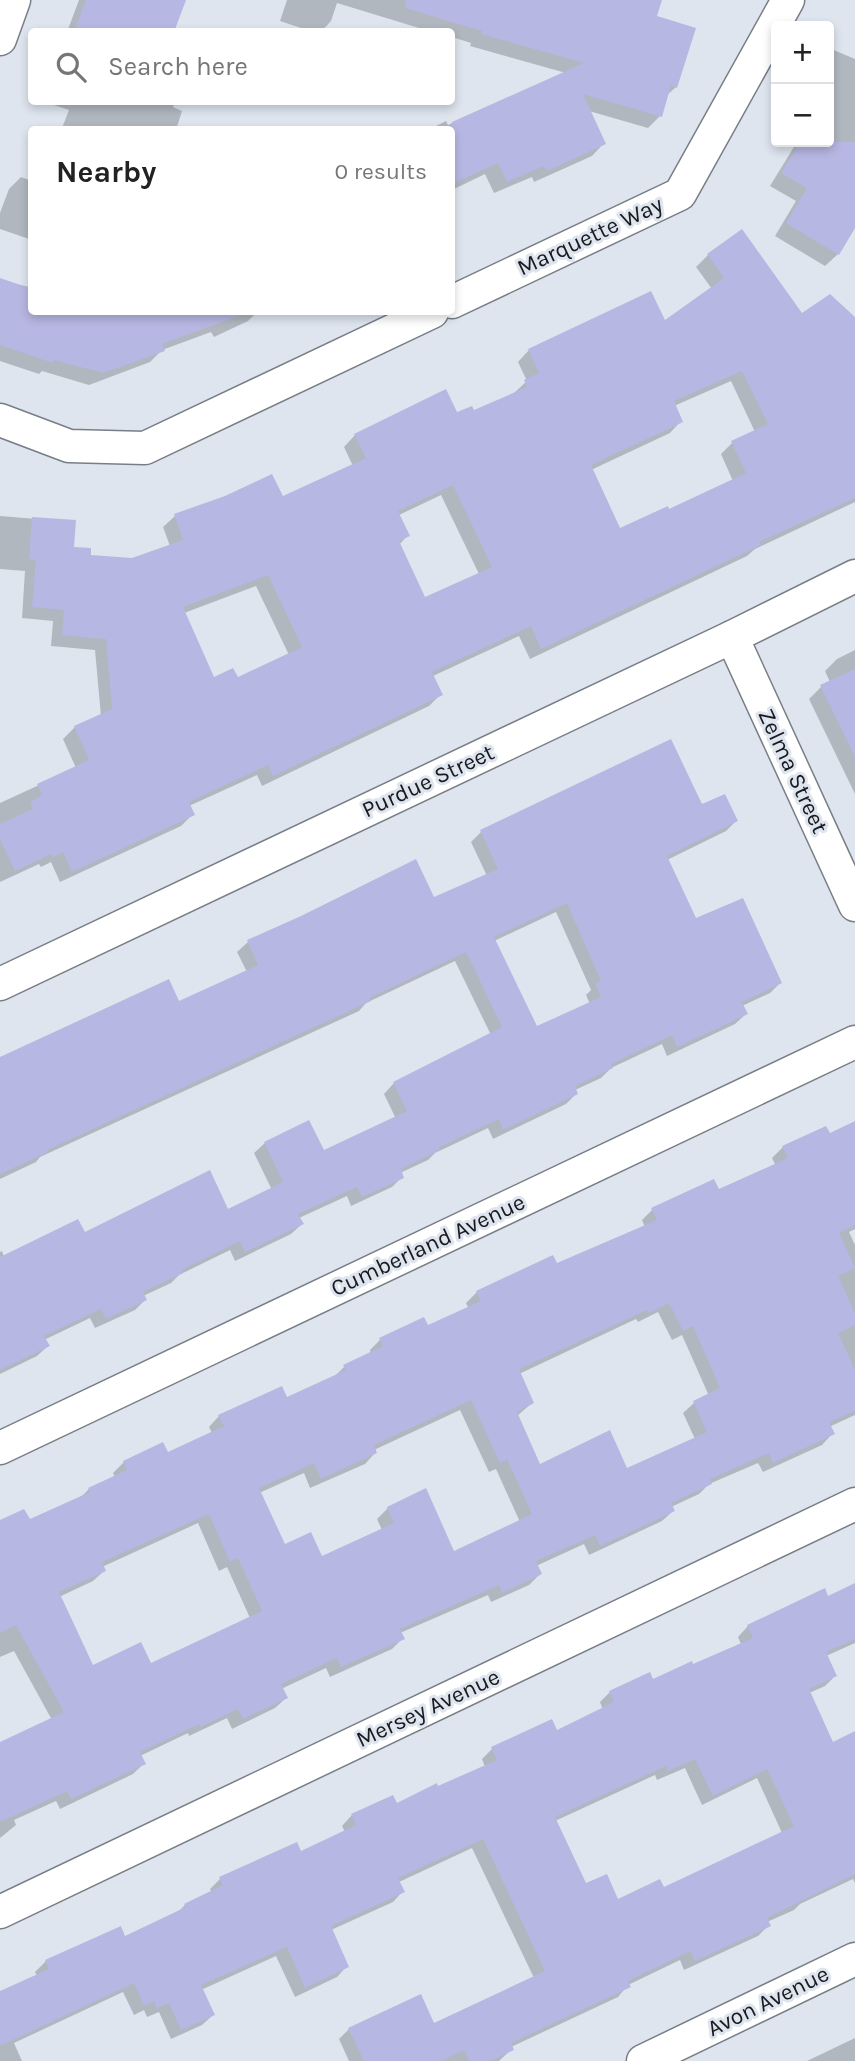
<!DOCTYPE html>
<html lang="en">
<head>
<meta charset="utf-8">
<style>
	:root { --surface:#fff; --page:#f6f6f6; --text:#222; --muted:#767676; --line:#e0e0e0 }
	body { margin:0; font-family:Karla,sans-serif; background:var(--page); color:var(--text) }
	.controls { position:absolute; right:21px; top:21px; display:grid; overflow:hidden; border-radius:7px; box-shadow:0 4px 10px #0003 }
	.controls button { width:63px; height:63px; display:grid; place-items:center; padding:0; border:0; border-bottom:2px solid var(--line); background:var(--surface); color:var(--text); font:35px sans-serif }
	.list { margin:0; padding:0; list-style:none }
	h2 { display:flex; justify-content:space-between; align-items:center; height:91px; margin:0; padding:0 28px; font-size:30px }
	h2 small { font-size:23px; font-weight:400; color:var(--muted) }
	.icon { flex:none; width:38px; height:38px; fill:none; stroke:currentColor; stroke-width:2; stroke-linecap:round; stroke-linejoin:round }
	.map { position:relative; flex:none; width:855px; height:2061px; overflow:hidden }
	.search { position:absolute; background:var(--surface); box-shadow:0 4px 10px #0003; left:28px; top:28px; width:427px; height:77px; display:flex; align-items:center; gap:18px; box-sizing:border-box; padding:0 24px; border-radius:7px; color:var(--muted); font-size:26px }
	.panel { position:absolute; background:var(--surface); box-shadow:0 4px 10px #0003; left:28px; top:126px; width:427px; height:189px; border-radius:7px }
	.map>svg:first-child { display:block }
</style>
</head>
<body>
<div class="map">
<svg width="855" height="2061" viewBox="0 0 855 2061">
	<rect width="100%" height="100%" fill="#dee5ef"/>
	<!-- shadow -->
	<g fill="#0003" fill-rule="evenodd">
		<path d="M79,0H184L172,32H67Z"/>
		<path d="M287,0H660L655,17L676,87L666,96L660,116L648,128L589,111L604,143L592,156L534,182L532,177L494,193L485,174L452,190V130H428L446,121L448,125L566,73L470,46L471,43L452,37V32H432L337,3L331,21L321,32H313L280,21Z"/>
		<path d="M829,48L855,59V225L838,254L825,266L775,236L796,201L770,186L797,142H829Z"/>
		<path d="M45,102H175L173,107L182,111L176,130H65L62,128L69,110Z"/>
		<path d="M21,177L32,181V240L0,229V213L9,189Z"/>
		<path d="M742,231L802,316L855,319V502L755,549L747,556L530,659L519,636L433,676L441,694L429,706L262,786L257,775L189,806L193,814L181,826L60,882L51,862L41,867L39,864L0,882V803L76,768L63,739L75,727L101,716L95,650L51,646L53,621L22,618L25,571L0,569V516L74,522L72,549L89,556L132,560L170,546L163,527L175,516L282,498L353,466L344,447L355,435L473,413L514,393L527,381L518,362L529,350L664,323L712,289L696,267L708,255ZM731,381L755,432L732,443L721,454L733,481L668,511L620,530L591,470L670,433L681,421L674,406ZM441,495L479,574L424,599L399,545L408,535L399,515ZM256,586L289,655L237,679H213L184,613Z"/>
		<path d="M0,280L29,287L32,280V312H67L63,322L90,312H257L248,321L214,337L211,332L162,350L150,362L89,385L42,371L39,374L0,361Z"/>
		<path d="M855,650V794L809,699L821,687L830,682L825,671L837,659Z"/>
		<path d="M701,807L736,821L726,831L667,860L696,921L780,983L770,993L742,1006L746,1014L735,1024L667,1056L662,1044L611,1068L601,1078L575,1090L576,1094L566,1104L493,1139L488,1128L435,1153L428,1160L400,1173L402,1177L392,1187L351,1206L347,1196L299,1218L302,1224L291,1234L235,1261L230,1250L179,1275L171,1283L143,1296L145,1300L135,1310L95,1328L90,1318L44,1340L48,1346L37,1356L0,1374V1252L2,1251L4,1257L84,1235L227,1211L272,1190L254,1153L265,1143L323,1153L396,1119L384,1094L394,1083L491,1035L455,961L366,1003L359,1011L40,1157L36,1162L0,1179V1059L178,1004L247,972L237,952L248,942L302,918L433,900L487,876L471,842L481,832ZM556,912L591,990L586,995L590,1004L536,1028L494,941Z"/>
		<path d="M855,1123V1229L849,1232L855,1245V1415L829,1427L832,1434L822,1445L763,1472L758,1463L709,1484L699,1494L671,1507L673,1511L662,1521L589,1555L584,1544L536,1566L540,1574L529,1585L491,1602L488,1595L400,1633L402,1639L392,1649L330,1677L326,1668L281,1689L286,1698L275,1708L232,1729L227,1718L189,1736L188,1733L140,1756L144,1763L133,1774L60,1809L56,1801L14,1820L16,1825L0,1838V1744L52,1720L14,1651L0,1657V1522L29,1521L79,1499L89,1489L115,1477L113,1473L124,1462L167,1455L212,1433L209,1427L219,1416L287,1399L333,1378L344,1367L371,1354L370,1350L380,1340L427,1327L469,1309L466,1303L477,1292L556,1265L645,1227L642,1220L652,1210L718,1191L776,1166L772,1158L783,1147L829,1135ZM658,1312L672,1340L682,1335L709,1396L694,1403L683,1413L695,1439L627,1470L539,1466L517,1416L532,1403L519,1374L636,1319L638,1322ZM460,1410L489,1472L496,1469L520,1522L453,1553L388,1508L377,1519L382,1530L321,1559L284,1547L259,1493L304,1473L310,1488L365,1464L375,1453L374,1450ZM198,1523L219,1571L227,1567L250,1618L150,1665L92,1667L59,1597L93,1581L104,1571L102,1567Z"/>
		<path d="M855,1586V1643L826,1656L835,1676L825,1686L809,1693L832,1744L855,1733V1883L853,1879L800,1904L794,1910L767,1922L769,1925L758,1936L684,1970L680,1960L628,1985L618,1997L511,2047L512,2049L499,2061H349L339,2039L349,2029L433,2026L534,1978L472,1848L399,1882L403,1891L393,1902L331,1930L347,1966L337,1977L295,1997L276,1956L201,1990L213,2015L202,2025L171,2039L159,2012L147,2017L144,2010L134,2015L123,1992L14,2043L22,2061H0V1995L37,1976L35,1972L46,1961L125,1938L176,1914L185,1905L212,1893L210,1889L220,1879L301,1853L345,1832L342,1826L352,1815L396,1805L485,1767L482,1759L492,1749L556,1732L603,1710L600,1702L610,1692L652,1682L741,1644L738,1637L748,1626ZM685,1768L702,1805L757,1778L782,1833L663,1889L617,1901L585,1886L555,1821L655,1775L657,1780Z"/>
		<path d="M855,2038V2061H807Z"/>
	</g>
	<!-- building -->
	<g fill="#b7b7e3" fill-rule="evenodd">
		<path d="M86,0H186L174,32H74Z"/>
		<path d="M406,0H662L657,16L696,28L677,88L671,85L662,117L583,94L606,144L547,171L544,166L507,182L498,163L452,184V122L584,63L481,34L482,31L405,8Z"/>
		<path d="M800,142H855V228L839,255L786,223L807,188L781,173Z"/>
		<path d="M742,229L802,313L830,294L855,317V498L759,542L761,545L541,649L531,626L432,672L443,695L273,776L268,765L189,802L195,815L72,872L63,852L53,857L51,854L15,871L0,839V824L33,809L30,802L42,795L37,784L89,760L74,726L112,709L106,639L62,635L64,610L32,607L36,560L29,559L32,517L76,520L74,547L91,548V555L132,558L183,540L174,514L225,496L272,474L283,496L366,458L354,434L446,389L457,412L472,406L474,410L527,387L524,380L539,373L528,349L651,291L665,320L724,278L707,254ZM742,371L768,424L731,441L746,473L669,509L668,506L620,528L591,465L683,422L674,401ZM453,485L492,567L425,597L399,541L410,536L398,511ZM268,575L302,647L238,677L233,668L214,677L183,607Z"/>
		<path d="M0,278L32,289V312H240L241,315L162,344L165,351L103,373L54,360L53,363L0,345Z"/>
		<path d="M855,669V757L820,685Z"/>
		<path d="M671,739L702,804L725,794L738,821L667,856L696,918L743,898L782,983L742,1002L748,1014L677,1047L672,1035L611,1064L613,1068L575,1086L578,1094L503,1130L499,1119L439,1147L440,1150L401,1169L404,1178L362,1197L357,1187L298,1214L304,1224L245,1252L240,1241L181,1270L183,1273L143,1292L147,1300L106,1319L101,1309L44,1336L50,1346L0,1370V1257L78,1219L85,1232L210,1170L228,1209L283,1182L264,1142L309,1120L324,1150L407,1111L393,1082L502,1027L466,952L369,998L371,1001L47,1150L48,1152L0,1174V1057L169,979L179,1001L258,965L247,940L301,916L416,859L434,897L498,869L480,830ZM567,903L601,981L595,984L601,997L537,1026L494,937Z"/>
		<path d="M855,1121V1225L839,1233L855,1268L838,1276L855,1313V1325L838,1333L855,1370V1411L829,1422L835,1434L773,1463L769,1453L710,1479L712,1484L671,1503L675,1511L600,1546L595,1535L536,1561L542,1574L502,1593L499,1585L400,1629L405,1639L341,1667L337,1658L281,1684L288,1698L243,1719L238,1709L200,1727L199,1724L140,1752L146,1764L71,1799L67,1791L0,1822V1742L64,1712L16,1625L0,1633V1520L24,1509L30,1519L90,1492L88,1488L127,1470L123,1461L163,1442L168,1452L224,1426L218,1415L282,1386L287,1397L346,1370L343,1365L383,1346L379,1338L424,1317L428,1325L481,1301L476,1291L553,1255L557,1263L657,1220L651,1208L714,1179L719,1189L788,1158L782,1146L826,1126L830,1133ZM669,1303L683,1331L693,1326L720,1388L693,1401L707,1432L627,1468L610,1430L540,1464L517,1412L534,1403L519,1369L647,1310L649,1313ZM471,1400L500,1463L507,1459L532,1514L454,1551L426,1488L387,1507L394,1523L322,1556L311,1532L285,1544L259,1488L314,1463L321,1479L377,1453L374,1445ZM209,1514L230,1562L238,1558L262,1611L151,1663L141,1642L93,1665L59,1592L106,1571L102,1562Z"/>
		<path d="M855,1583V1639L826,1652L837,1676L809,1689L833,1742L855,1731V1874L767,1918L771,1926L695,1961L690,1951L628,1981L631,1987L511,2043L514,2050L490,2061H469L464,2050L441,2061H364L348,2028L421,1994L434,2023L545,1971L483,1839L398,1878L405,1892L331,1926L349,1967L305,1988L287,1947L201,1985L215,2015L181,2030L169,2003L157,2008L154,2001L144,2006L134,1983L0,2046V1991L49,1969L45,1960L121,1926L125,1936L186,1907L184,1904L223,1885L219,1877L297,1842L301,1851L356,1825L351,1814L393,1795L397,1803L437,1783L438,1786L497,1760L491,1747L552,1719L557,1730L614,1702L609,1691L650,1672L653,1679L692,1661L693,1664L753,1638L747,1625L825,1588L828,1596ZM695,1759L713,1796L767,1769L794,1826L664,1887L660,1879L618,1899L607,1874L586,1883L555,1817L666,1766L668,1771Z"/>
	</g>
	<g fill="none" stroke-linecap="round" stroke-linejoin="round">
		<defs>
			<g id="minor">
				<path d="M0,39L14,0"/>
				<path d="M452,302L680,194L788,0"/>
				<path d="M0,420L69,446L145,448L432,312"/>
				<path d="M732,637L855,905"/>
				<path d="M0,984L732,637L855,576"/>
				<path d="M0,1448L855,1042"/>
				<path d="M0,1912L855,1504"/>
				<path d="M643,2061L855,1959"/>
			</g>
		</defs>
		<!-- minor casing -->
		<use href="#minor" stroke="#787e86" stroke-width="35"/>
		<!-- minor -->
		<use href="#minor" stroke="#fff" stroke-width="32"/>
	</g>
	<g text-anchor="middle" dominant-baseline="central" stroke-width="6" stroke-linejoin="round" paint-order="stroke">
		<!-- street labels -->
		<g font-size="23" fill="#181a1e" stroke="#dee5ef">
			<text transform="translate(590 236) rotate(-25)">Marquette Way</text>
			<text transform="translate(793 771) rotate(65)">Zelma Street</text>
			<text transform="translate(428 781) rotate(-25)">Purdue Street</text>
			<text transform="translate(428 1245) rotate(-25)">Cumberland Avenue</text>
			<text transform="translate(428 1708) rotate(-25)">Mersey Avenue</text>
			<text transform="translate(768 2001) rotate(-26)">Avon Avenue</text>
		</g>
	</g>
</svg>
<div class="controls">
<button>+</button>
<button>−</button>
</div>
<div class="search"><svg class="icon" aria-label="search" viewBox="0 0 24 24"><circle cx="10" cy="10" r="6"/><path d="M15 15l6 6"/></svg>Search here</div>
<section class="panel">
<h2>Nearby<small>0 results</small></h2>
<ul class="list">
</ul>
</section>
</div>
</body>
</html>
